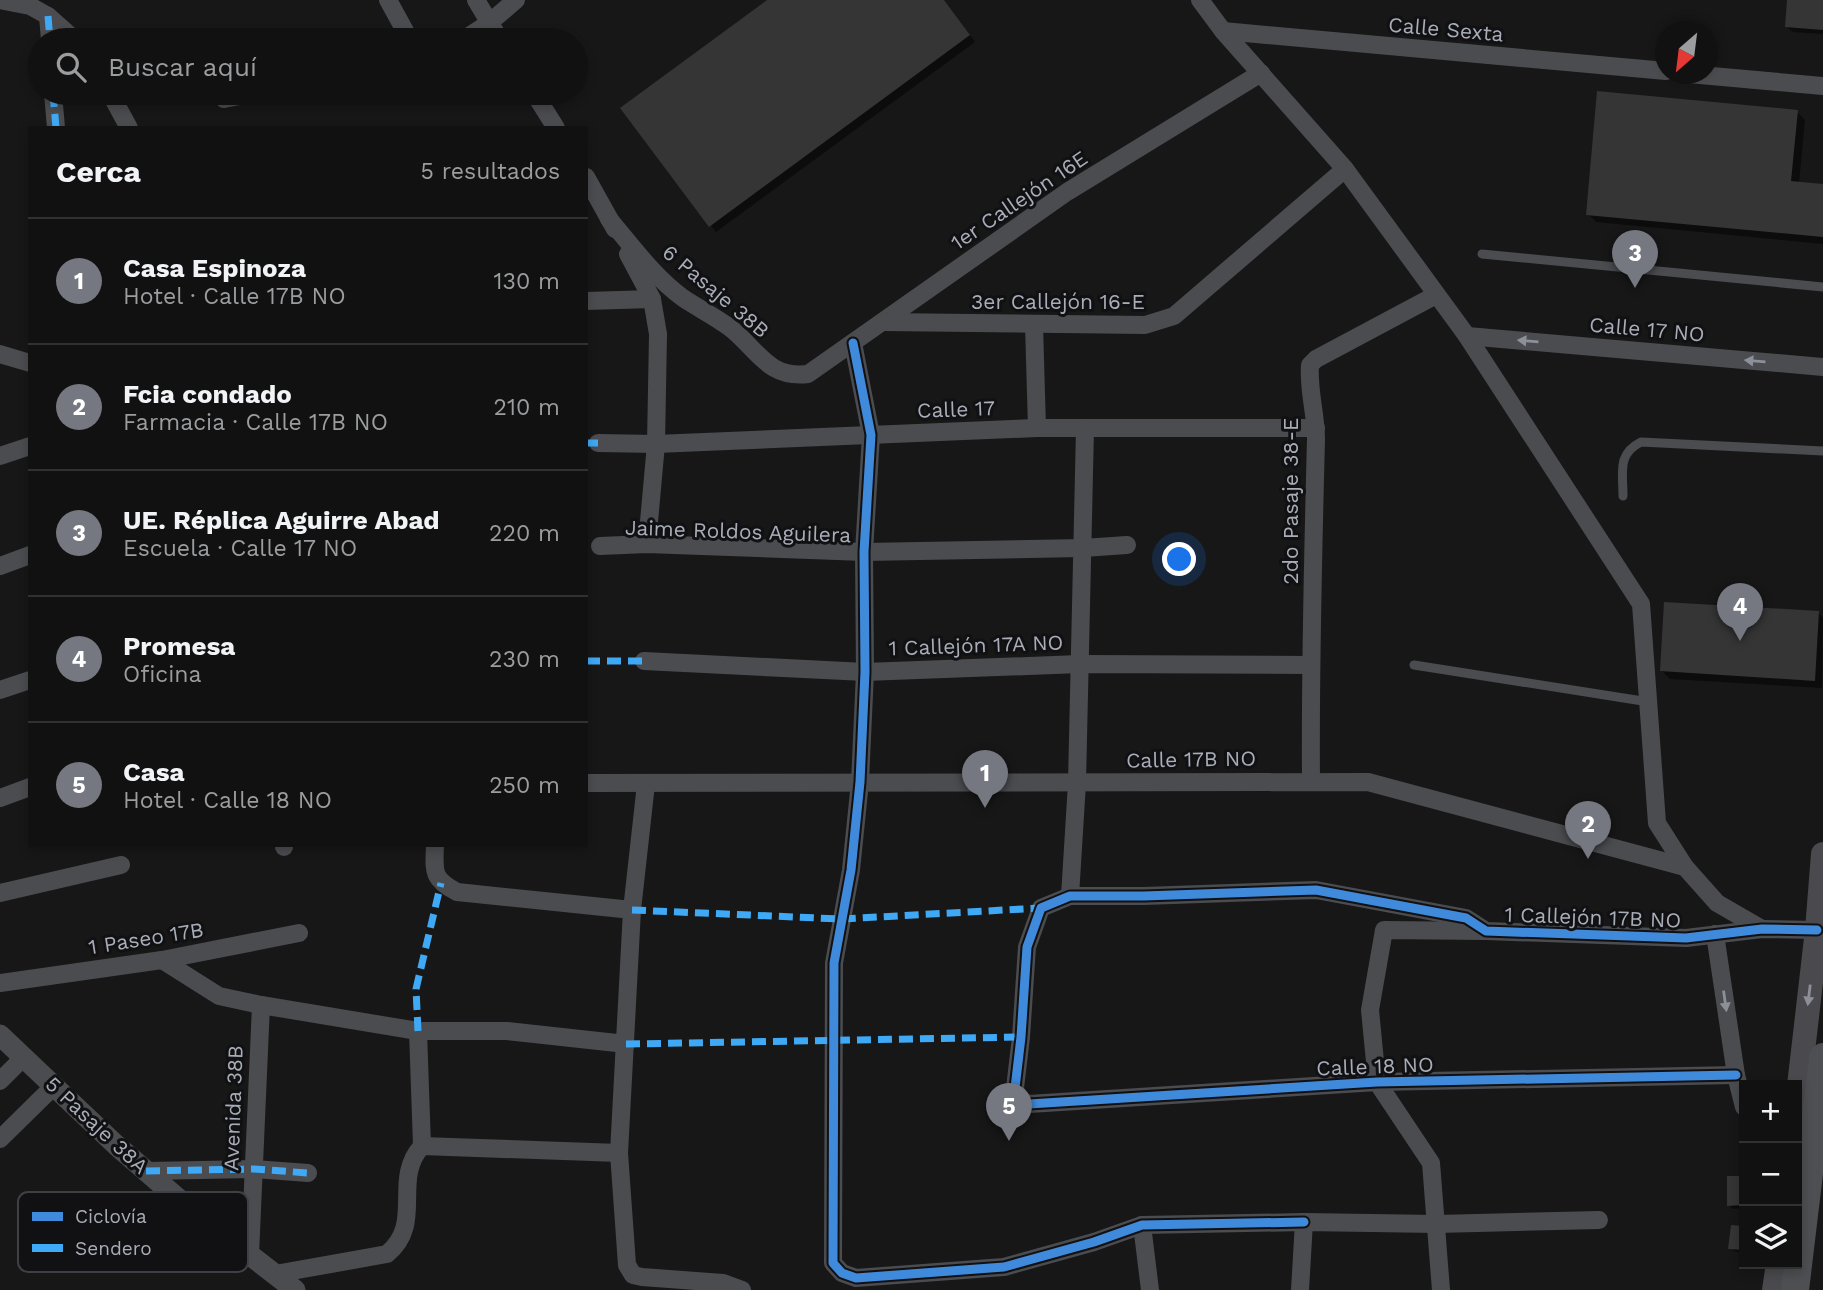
<!DOCTYPE html>
<html lang="es">
<head>
<meta charset="utf-8">
<style>
	:root { --surface:#111; --page:#1e1f1f; --text:#f1f3f6; --muted:#9c9d9f; --line:#303131; --accent:#757880 }
	body { margin:0; font-family:"Work Sans",sans-serif; background:var(--page); color:var(--text) }
	.controls { position:absolute; right:21px; bottom:21px; display:grid; overflow:hidden; border-radius:0px; box-shadow:0 4px 10px #0003 }
	.controls button { width:63px; height:63px; display:grid; place-items:center; padding:0; border:0; border-bottom:2px solid var(--line); background:var(--surface); color:var(--text); font:35px sans-serif }
	.compass { position:absolute; left:1655px; top:21px; width:63px; height:63px; border-radius:50%; background:var(--surface); box-shadow:0 4px 10px #0003; rotate:208deg }
	.you { position:absolute; left:1180px; top:560px; width:24px; height:24px; margin:-18px; border:5px solid #fff; border-radius:50%; background:#1a73e8; box-shadow:0 0 0 10px #1a73e833 }
	.badge { display:grid; place-items:center; width:46px; height:46px; border-radius:50%; background:var(--accent); color:#fff; font-size:23px; font-weight:700 }
	.pin { position:absolute; translate:-50% -58px; filter:drop-shadow(0 2px 4px #0008) }
	.pin::after { content:''; position:absolute; top:37px; width:24px; height:21px; background:inherit; clip-path:polygon(0 0,100% 0,50% 100%) }
	.list { margin:0; padding:0; list-style:none }
	h2 { display:flex; justify-content:space-between; align-items:center; height:91px; margin:0; padding:0 28px; font-size:30px }
	h2 small { font-size:23px; font-weight:400; color:var(--muted) }
	.list li { display:grid; grid-template-columns:46px 1fr auto; gap:21px; align-items:center; box-sizing:border-box; height:126px; padding:0 28px; border-top:2px solid var(--line) }
	.list b { display:block; font-size:26px; white-space:nowrap }
	.list p { margin:0; font-size:23px; white-space:nowrap; color:var(--muted) }
	.list em { font-size:23px; font-style:normal; color:var(--muted) }
	.icon { flex:none; width:38px; height:38px; fill:none; stroke:currentColor; stroke-width:2; stroke-linecap:round; stroke-linejoin:round }
	.map { position:relative; flex:none; width:1823px; height:1290px; overflow:hidden }
	.search { position:absolute; background:var(--surface); box-shadow:0 4px 10px #0003; left:28px; top:28px; width:560px; height:77px; display:flex; align-items:center; gap:18px; box-sizing:border-box; padding:0 24px; border-radius:38px; color:var(--muted); font-size:26px }
	.panel { position:absolute; background:var(--surface); box-shadow:0 4px 10px #0003; left:28px; top:126px; width:560px; height:721px; border-radius:0px }
	.map>svg:first-child { display:block }
</style>
</head>
<body>
<div class="map">
<svg width="1823" height="1290" viewBox="0 0 1823 1290">
	<rect width="100%" height="100%" fill="#171717"/>
	<!-- shadow -->
	<g fill="#0007">
		<path d="M770,0H944L975,42L716,232L622,109Z"/>
		<path d="M1789,0H1823V34L1793,32L1787,27Z"/>
		<path d="M1797,112L1805,120L1799,184L1823,186V244L1596,222L1588,214Z"/>
		<path d="M1818,613L1823,618L1822,688L1670,679L1662,671Z"/>
		<path d="M1728,1178H1744V1208L1733,1209L1729,1205Z"/>
		<path d="M1733,1227L1744,1228V1253L1734,1251L1730,1248Z"/>
	</g>
	<!-- building -->
	<g fill="#353536">
		<path d="M767,0H944L970,35L709,227L620,108Z"/>
		<path d="M1787,0H1823V30L1785,27Z"/>
		<path d="M1597,91L1798,110L1791,181L1823,184V237L1586,215Z"/>
		<path d="M1664,602L1819,611L1815,681L1660,671Z"/>
		<path d="M1727,1176H1744V1205L1727,1206Z"/>
		<path d="M1731,1225L1744,1226V1250L1728,1249Z"/>
	</g>
	<g fill="none" stroke-linecap="round" stroke-linejoin="round">
		<!-- service -->
		<g stroke="#4b4c50" stroke-width="9">
			<path d="M1482,254L1823,287"/>
			<path d="M1623,496C1623,472 1617,454 1641,442L1823,451"/>
			<path d="M1414,665L1649,702"/>
		</g>
		<!-- minor -->
		<g stroke="#4b4c50" stroke-width="18">
			<path d="M0,0L30,6L48,16L75,40"/>
			<path d="M388,0L410,40"/>
			<path d="M476,0L500,40"/>
			<path d="M1200,0L1223,31L1345,169L1467,336L1641,604L1657,823L1685,867L1717,903L1762,929"/>
			<path d="M48,16L50,40"/>
			<path d="M1223,31L1666,71"/>
			<path d="M463,40L489,23L516,0"/>
			<path d="M1689,74L1823,86"/>
			<path d="M53,93L56,128"/>
			<path d="M110,93L129,128"/>
			<path d="M534,93L556,128"/>
			<path d="M224,99L255,93"/>
			<path d="M586,177L615,229"/>
			<path d="M609,219C632,246 654,277 683,298C698,308 714,316 729,327C757,348 767,379 808,374L1067,192L1261,73"/>
			<path d="M628,254L652,299L658,334L656,444L647,544"/>
			<path d="M586,301L652,299"/>
			<path d="M883,322L1145,325L1174,316L1345,169"/>
			<path d="M1034,325L1037,428"/>
			<path d="M1467,336L1823,367"/>
			<path d="M853,343L871,435L864,552L865,672L860,782L851,870L834,963L833,1263L842,1273L856,1278L1004,1267L1094,1242L1142,1225L1304,1222"/>
			<path d="M0,354L30,363"/>
			<path d="M598,443L656,444L1037,428H1316"/>
			<path d="M0,456L30,446"/>
			<path d="M600,546L647,544L864,552L1083,548L1127,545"/>
			<path d="M0,566L30,555"/>
			<path d="M644,661L865,672L1080,664L1310,665"/>
			<path d="M0,690L30,680"/>
			<path d="M1311,781C1310,667 1313,553 1316,439C1316,414 1308,390 1310,365L1316,359L1436,295"/>
			<path d="M586,783L1368,782L1685,867"/>
			<path d="M646,784L632,910L619,1153L627,1265L633,1275L642,1277L723,1283L742,1290"/>
			<path d="M0,798L30,787"/>
			<path d="M284,845V847"/>
			<path d="M435,845C434,872 432,879 457,892L632,910"/>
			<path d="M0,893L121,865"/>
			<path d="M1070,896L1077,783L1085,429"/>
			<path d="M1715,934L1736,1075L1744,1107"/>
			<path d="M162,960L219,996L261,1005L418,1031H507L626,1044"/>
			<path d="M0,983L162,960L299,933"/>
			<path d="M1736,1075L1377,1082L1029,1104L1018,1099L1015,1088L1021,1037L1027,947L1041,908L1070,896H1144L1316,890L1466,918L1486,931L1686,938L1762,929L1817,930"/>
			<path d="M0,1081L24,1057"/>
			<path d="M0,1139L55,1085"/>
			<path d="M422,1146L619,1153"/>
			<path d="M146,1171L254,1169L308,1173"/>
			<path d="M1142,1225L1150,1290"/>
			<path d="M250,1255L261,1005"/>
			<path d="M275,1274L387,1254C425,1223 391,1180 422,1146L418,1031"/>
			<path d="M1300,1290L1304,1222L1437,1224L1599,1220"/>
			<path d="M1441,1290L1431,1163L1377,1082L1370,1010L1384,930L1485,931"/>
		</g>
		<!-- tertiary -->
		<path stroke="#4b4c50" stroke-width="21" d="M0,1035L116,1145L235,1248L250,1255L295,1290"/>
		<!-- secondary -->
		<g stroke="#4a4a4e" stroke-width="24">
			<path d="M1797,1103L1817,930L1823,854"/>
			<path d="M1774,1290L1778,1264"/>
		</g>
		<!-- primary -->
		<path stroke="#4d4f52" stroke-width="28" d="M1795,1290L1823,1057"/>
		<!-- quiet -->
		<g stroke="#3fa9f5" stroke-width="7" stroke-dasharray="14 7" stroke-linecap="butt">
			<path d="M48,16L50,40"/>
			<path d="M53,93L56,128"/>
			<path d="M586,443H598"/>
			<path d="M586,661H644"/>
			<path d="M632,910L841,919L1041,908"/>
			<path d="M418,1031L416,989L441,883"/>
			<path d="M626,1044L1021,1037"/>
			<path d="M146,1171L254,1169L308,1173"/>
		</g>
		<defs>
			<g id="cycleway">
				<path d="M853,343L871,435L864,552L865,672L860,782L851,870L834,963L833,1263L842,1273L856,1278L1004,1267L1094,1242L1142,1225L1304,1222"/>
				<path d="M1736,1075L1377,1082L1029,1104L1018,1099L1015,1088L1021,1037L1027,947L1041,908L1070,896H1144L1316,890L1466,918L1486,931L1686,938L1762,929L1817,930"/>
			</g>
		</defs>
		<!-- cycleway casing -->
		<use href="#cycleway" stroke="#111113" stroke-width="13"/>
		<!-- cycleway -->
		<use href="#cycleway" stroke="#408adc" stroke-width="9"/>
	</g>
	<!-- one-way arrows -->
	<defs><path id="oneway-solid" d="M-6-.8H1V-3.2L6.5 0L1 3.2V.8H-6Z" transform="scale(1.75)"/></defs>
	<g fill="#8c9099">
		<use href="#oneway-solid" transform="translate(1528 341) rotate(-175)"/>
		<use href="#oneway-solid" transform="translate(1755 361) rotate(-175)"/>
		<use href="#oneway-solid" transform="translate(1725 1001) rotate(82)"/>
	</g>
	<use fill="#8c8f98" href="#oneway-solid" transform="translate(1809 995) rotate(97)"/>
	<g text-anchor="middle" dominant-baseline="central" stroke-width="6" stroke-linejoin="round" paint-order="stroke">
		<!-- street labels -->
		<g font-size="21" fill="#a8adb8" stroke="#111113">
			<text transform="translate(1446 29) rotate(5)">Calle Sexta</text>
			<text transform="translate(1019 200) rotate(-34)">1er Callejón 16E</text>
			<text transform="translate(716 291) rotate(40)">6 Pasaje 38B</text>
			<text x="1058" y="301">3er Callejón 16-E</text>
			<text transform="translate(1647 329) rotate(5)">Calle 17 NO</text>
			<text transform="translate(956 409) rotate(-2)">Calle 17</text>
			<text transform="translate(1290 501) rotate(-90)">2do Pasaje 38-E</text>
			<text transform="translate(738 531) rotate(2)">Jaime Roldos Aguilera</text>
			<text transform="translate(976 645) rotate(-2)">1 Callejón 17A NO</text>
			<text transform="translate(1191 759) rotate(-1)">Calle 17B NO</text>
			<text transform="translate(1593 917) rotate(2)">1 Callejón 17B NO</text>
			<text transform="translate(146 938) rotate(-9)">1 Paseo 17B</text>
			<text transform="translate(1375 1066) rotate(-2)">Calle 18 NO</text>
			<text transform="translate(233 1108) rotate(-88)">Avenida 38B</text>
			<text transform="translate(97 1125) rotate(43)">5 Pasaje 38A</text>
		</g>
	</g>
	<!-- legend -->
	<rect x="18" y="1192" width="230" height="80" rx="10" fill="#111113" stroke="#3e4045" stroke-width="2"/>
	<rect x="32" y="1212" width="31" height="9" fill="#408adc"/>
	<rect x="32" y="1244" width="31" height="8" fill="#3fa9f5"/>
	<g font-size="19" fill="#a8adb8">
		<text x="75" y="1223">Ciclovía</text>
		<text x="75" y="1255">Sendero</text>
	</g>
</svg>
<div class="controls">
<button>+</button>
<button>−</button>
<button><svg class="icon" aria-label="layers" viewBox="0 0 24 24"><path d="M12 4l9 5-9 5-9-5zM3 14l9 5 9-5"/></svg></button>
</div>
<svg class="compass" viewBox="-18 -18 36 36"><path d="M0-13l5 13h-10z" fill="#e53935"/><path d="M0 13l5-13h-10z" fill="#9c9d9f"/></svg>
<div class="you"></div>
<div class="pin badge" style="left:985px;top:808px">1</div>
<div class="pin badge" style="left:1588px;top:859px">2</div>
<div class="pin badge" style="left:1635px;top:288px">3</div>
<div class="pin badge" style="left:1740px;top:641px">4</div>
<div class="pin badge" style="left:1009px;top:1141px">5</div>
<div class="search"><svg class="icon" aria-label="search" viewBox="0 0 24 24"><circle cx="10" cy="10" r="6"/><path d="M15 15l6 6"/></svg>Buscar aquí</div>
<section class="panel">
<h2>Cerca<small>5 resultados</small></h2>
<ul class="list">
<li><span class="badge">1</span><div><b>Casa Espinoza</b><p>Hotel · Calle 17B NO</p></div><em>130 m</em></li>
<li><span class="badge">2</span><div><b>Fcia condado</b><p>Farmacia · Calle 17B NO</p></div><em>210 m</em></li>
<li><span class="badge">3</span><div><b>UE. Réplica Aguirre Abad</b><p>Escuela · Calle 17 NO</p></div><em>220 m</em></li>
<li><span class="badge">4</span><div><b>Promesa</b><p>Oficina</p></div><em>230 m</em></li>
<li><span class="badge">5</span><div><b>Casa</b><p>Hotel · Calle 18 NO</p></div><em>250 m</em></li>
</ul>
</section>
</div>
</body>
</html>
